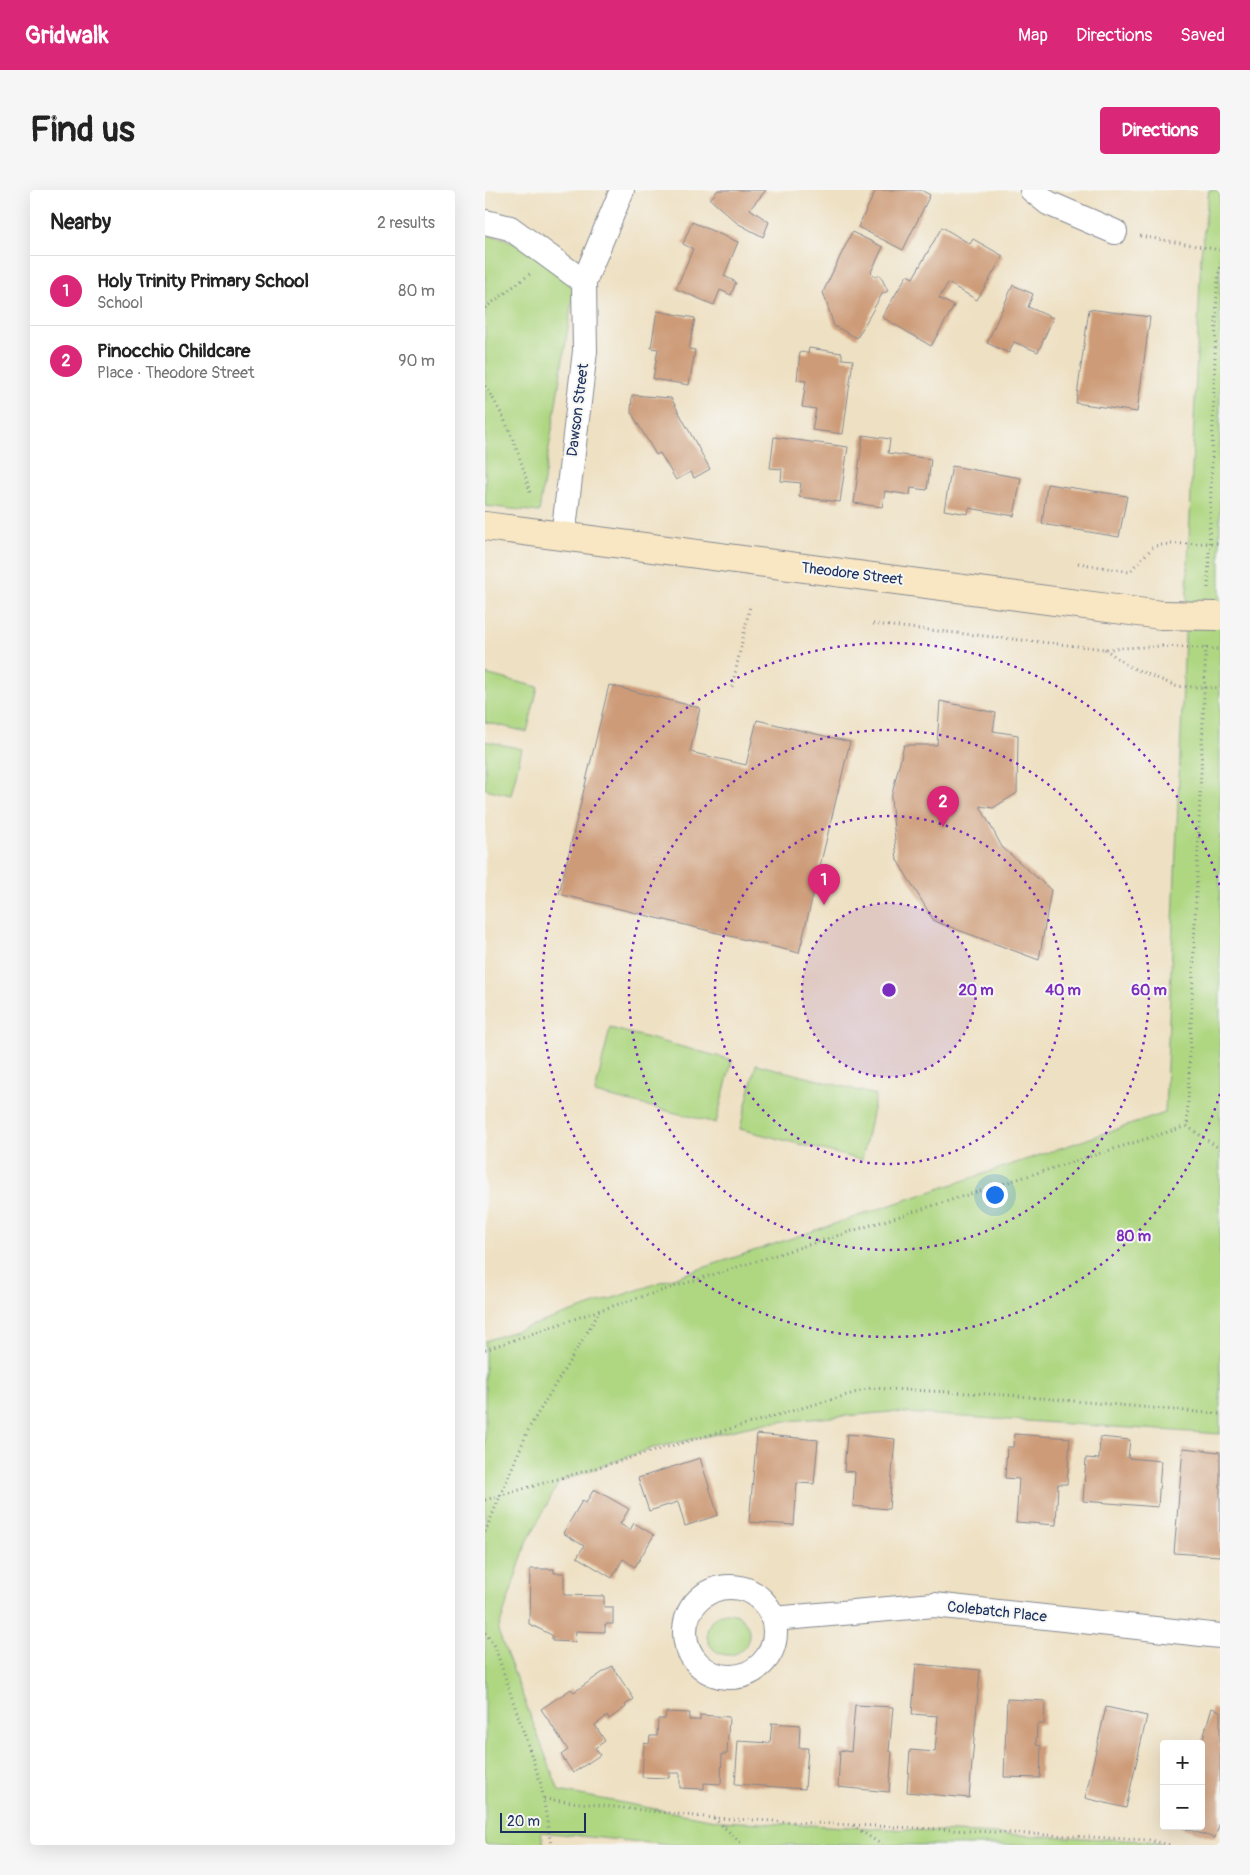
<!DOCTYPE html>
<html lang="en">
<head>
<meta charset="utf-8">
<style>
	:root { --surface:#fff; --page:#f6f6f6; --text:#222; --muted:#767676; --line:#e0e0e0; --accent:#db2777 }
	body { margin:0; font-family:Pangolin,sans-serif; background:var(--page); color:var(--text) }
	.controls { position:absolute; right:15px; bottom:15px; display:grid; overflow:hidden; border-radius:5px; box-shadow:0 5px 20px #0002 }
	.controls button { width:45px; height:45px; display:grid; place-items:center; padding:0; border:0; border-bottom:1px solid var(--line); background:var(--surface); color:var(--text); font:25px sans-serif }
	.scale { position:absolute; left:15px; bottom:12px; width:86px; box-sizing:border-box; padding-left:5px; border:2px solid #1b2f5e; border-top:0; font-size:14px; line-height:18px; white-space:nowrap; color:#1b2f5e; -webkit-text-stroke:4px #f6f6f2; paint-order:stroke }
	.you { position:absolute; left:509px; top:1004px; width:18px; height:18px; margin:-12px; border:4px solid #fff; border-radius:50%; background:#1a73e8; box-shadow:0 0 0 8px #1a73e833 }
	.badge { display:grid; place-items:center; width:32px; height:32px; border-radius:50%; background:var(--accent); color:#fff; font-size:16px; font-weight:700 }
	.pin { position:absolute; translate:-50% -41px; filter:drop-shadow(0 1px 2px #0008) }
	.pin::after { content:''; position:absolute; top:26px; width:18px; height:15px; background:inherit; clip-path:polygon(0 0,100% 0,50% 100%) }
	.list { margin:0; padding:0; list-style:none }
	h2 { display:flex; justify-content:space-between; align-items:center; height:65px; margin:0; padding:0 20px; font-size:21px }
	h2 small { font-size:16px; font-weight:400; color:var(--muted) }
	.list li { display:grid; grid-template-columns:32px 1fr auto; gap:15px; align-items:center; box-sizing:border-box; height:70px; padding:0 20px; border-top:1px solid var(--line) }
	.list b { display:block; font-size:19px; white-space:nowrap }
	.list p { margin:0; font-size:16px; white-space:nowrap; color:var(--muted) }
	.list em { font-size:16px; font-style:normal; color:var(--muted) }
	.map { position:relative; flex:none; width:735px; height:1655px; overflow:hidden; border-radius:5px }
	header { display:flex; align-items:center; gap:30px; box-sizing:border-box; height:70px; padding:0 25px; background:var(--accent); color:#fff }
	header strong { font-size:24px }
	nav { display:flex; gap:28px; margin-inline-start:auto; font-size:18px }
	.intro { display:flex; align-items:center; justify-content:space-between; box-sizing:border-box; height:120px; padding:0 30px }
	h1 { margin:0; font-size:35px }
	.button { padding:12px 22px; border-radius:5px; background:var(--accent); color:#fff; font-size:18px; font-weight:700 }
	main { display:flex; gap:30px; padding:0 30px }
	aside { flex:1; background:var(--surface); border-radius:5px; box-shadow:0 5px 20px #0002 }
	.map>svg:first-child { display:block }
</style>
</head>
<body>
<header>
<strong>Gridwalk</strong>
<nav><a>Map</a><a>Directions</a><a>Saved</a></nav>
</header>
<div class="intro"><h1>Find us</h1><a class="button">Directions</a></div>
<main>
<aside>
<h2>Nearby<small>2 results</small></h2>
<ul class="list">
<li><span class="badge">1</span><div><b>Holy Trinity Primary School</b><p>School</p></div><em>80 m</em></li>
<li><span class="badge">2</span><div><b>Pinocchio Childcare</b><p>Place · Theodore Street</p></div><em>90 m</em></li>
</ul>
</aside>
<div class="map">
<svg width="735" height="1655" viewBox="0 0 735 1655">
	<rect width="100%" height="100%" fill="#f6f6f2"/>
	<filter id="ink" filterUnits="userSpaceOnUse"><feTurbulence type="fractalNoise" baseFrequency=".02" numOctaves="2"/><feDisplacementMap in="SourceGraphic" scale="10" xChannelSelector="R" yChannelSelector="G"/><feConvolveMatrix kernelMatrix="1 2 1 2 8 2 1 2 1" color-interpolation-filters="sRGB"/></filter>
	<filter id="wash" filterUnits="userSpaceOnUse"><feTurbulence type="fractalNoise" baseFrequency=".0096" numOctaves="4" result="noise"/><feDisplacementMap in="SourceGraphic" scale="20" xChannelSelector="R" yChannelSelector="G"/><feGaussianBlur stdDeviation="1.12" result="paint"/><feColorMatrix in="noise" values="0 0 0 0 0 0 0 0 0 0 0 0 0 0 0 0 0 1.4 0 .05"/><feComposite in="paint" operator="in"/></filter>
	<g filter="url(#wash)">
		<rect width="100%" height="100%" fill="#eee0c2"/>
		<!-- green -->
		<g fill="#afd782" stroke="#658370">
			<path d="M724,0H735V1244L405,1222L281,1233L164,1259L74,1292L41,1354L13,1441L74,1601L235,1631L663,1651L679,1655H185L56,1642L59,1655H0V1151L680,923L716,65Z"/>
			<path d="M0,45L18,48L92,80L54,322L0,316Z"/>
			<path d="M0,484L53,497L42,542L0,532Z"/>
			<path d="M0,551L37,559L26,605L0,599Z"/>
			<path d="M125,838L247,870L231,933L110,903Z"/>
			<path d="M271,874L391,905L377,970L255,939Z"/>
			<circle cx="243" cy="1444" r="21"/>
		</g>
		<g id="blocks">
			<!-- building -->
			<g fill="#cd9b78">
				<path d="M233,0H281L265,19L284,32L278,47L252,33L225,9Z"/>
				<path d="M391,0H436L445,5L418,60L373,37Z"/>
				<path d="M207,32L253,52L239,86L251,92L246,105L235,100L229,115L191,99L208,59L198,54Z"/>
				<path d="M457,37L485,54L488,49L518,66L492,110L463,93L454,108L469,116L446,156L397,127L422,85L428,88Z"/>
				<path d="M367,42L398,57L386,82L391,87L395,85L403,101L397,104L372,148L349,136L338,102Z"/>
				<path d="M528,95L548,104L543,117L568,128L553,162L529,152L524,163L502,153Z"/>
				<path d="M604,119L665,127L652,222L591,213Z"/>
				<path d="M172,121L210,128L204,159L210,160L204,195L168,189L173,159L166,158Z"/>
				<path d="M324,158L357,163V169L368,170L358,244L327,240L331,219L317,217L321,191L312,190L315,162L323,163Z"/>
				<path d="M147,205L186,208L225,279L209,288L206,282L191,290L175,263L171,265L146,222Z"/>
				<path d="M378,245L405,249L403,263L446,269L442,300L426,298L425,305L400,301L397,317L369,313Z"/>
				<path d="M289,247L363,257L355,312L314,307L316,293L296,291L297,279L285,278Z"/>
				<path d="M467,276L536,288L529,326L484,318L483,324L459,320Z"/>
				<path d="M562,294L642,306L634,347L557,334Z"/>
				<path d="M124,495L215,518L205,562L261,575L272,530L365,552L314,763L74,704Z"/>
				<path d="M455,511L511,523L508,541L533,545L532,603L508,618L495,616L517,657L566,700L554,770L449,731L412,670L406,608L419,555H452Z"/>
				<path d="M272,1244L333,1250L329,1294L312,1293L309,1335L264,1332Z"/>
				<path d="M362,1244L410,1249L404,1319L368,1316L370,1282L359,1281Z"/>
				<path d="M529,1244L585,1248L582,1294H573L571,1335L531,1332L534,1289L520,1288L522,1257H528Z"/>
				<path d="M615,1247L645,1250L643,1268L676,1271L673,1317L598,1311L601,1268L614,1269Z"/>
				<path d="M698,1258L735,1262V1366L689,1363Z"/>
				<path d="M215,1268L233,1325L200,1336L193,1312L164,1321L153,1288Z"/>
				<path d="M109,1299L144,1319L135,1334L145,1340L149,1333L169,1345L150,1377L138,1369L127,1388L92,1367L99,1356L78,1343L97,1311L101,1313Z"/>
				<path d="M45,1379H69V1383H79V1405L119,1406V1417H128V1434H120V1442L91,1441L90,1452L67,1451V1445L44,1434Z"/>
				<path d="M431,1474L495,1480L484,1608L422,1602L425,1560L450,1562L453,1526L427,1524Z"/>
				<path d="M127,1476L149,1509L140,1515L141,1517L124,1529L122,1526L110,1535L120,1551L110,1558L115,1565L88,1583L76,1565L83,1560L56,1519L86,1499L89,1502Z"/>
				<path d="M522,1509L560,1511L559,1534H552L551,1555L556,1556L555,1588L519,1587Z"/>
				<path d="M370,1515L408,1517L404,1561L407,1562L404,1602L353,1597L355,1560L366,1562Z"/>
				<path d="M621,1517L662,1526L641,1618L600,1608Z"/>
				<path d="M727,1518L735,1521V1632L730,1648L695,1637L716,1636V1554Z"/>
				<path d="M181,1522L205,1523L204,1530H215V1525L244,1527L242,1564H237L236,1594L219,1593V1599L195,1598V1583H184V1588L157,1587L159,1553L164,1554L165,1546H172L173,1529H180Z"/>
				<path d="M287,1533L315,1535L314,1558H323L320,1599L250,1594L253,1551L285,1553Z"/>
			</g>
		</g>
	</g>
	<g filter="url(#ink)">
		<use href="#blocks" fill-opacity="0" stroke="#848890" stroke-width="1"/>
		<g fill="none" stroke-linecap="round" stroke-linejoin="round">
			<defs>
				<g id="minor">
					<path d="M547,0L563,13L630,42"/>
					<path d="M0,32L25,38L99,92"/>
					<path d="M78,347L100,161L99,92L137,0"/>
					<circle cx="245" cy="1442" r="45"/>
					<path d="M288,1429L449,1415L735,1446"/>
				</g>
				<path id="secondary" d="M0,336L676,425"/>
			</defs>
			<!-- minor casing -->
			<use href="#minor" stroke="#848890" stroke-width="26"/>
			<!-- secondary casing -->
			<use href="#secondary" stroke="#848890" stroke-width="30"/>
			<!-- path -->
			<g stroke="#848890" stroke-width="3" stroke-dasharray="1 4" stroke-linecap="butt">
				<path d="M655,46L735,60"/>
				<path d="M0,118L45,84"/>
				<path d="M0,196C21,227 36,266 45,303"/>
				<path d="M593,373L644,382L669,356L684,354L735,353"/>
				<path d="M723,398L732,99L735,74"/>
				<path d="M388,434L620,459L677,456"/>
				<path d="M620,459L643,476L691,496L735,498"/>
				<path d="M731,459H735"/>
				<path d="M247,497L265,416"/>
				<path d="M702,936L735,959"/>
				<path d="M0,1160L115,1120L702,936L721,454"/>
				<path d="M0,1310L386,1198L522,1205L735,1224"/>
				<path d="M0,1342L44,1238L115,1121"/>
				<path d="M0,1443L9,1454L56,1594L66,1655"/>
				<path d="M59,1609L228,1628L367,1635L397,1655"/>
				<path d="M229,1628L258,1655"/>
				<path d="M369,1635L664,1650L685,1655"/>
			</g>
			<!-- minor -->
			<use href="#minor" stroke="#fff" stroke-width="24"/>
			<!-- secondary -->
			<use href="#secondary" stroke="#f9e7c3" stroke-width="28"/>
			<defs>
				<path id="secondary-bridge" d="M676,425L732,426"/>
			</defs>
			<!-- secondary-bridge casing -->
			<use href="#secondary-bridge" stroke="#848890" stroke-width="30" stroke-linecap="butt"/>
			<!-- path-bridge -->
			<path stroke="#848890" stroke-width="3" stroke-dasharray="1 4" stroke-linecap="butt" d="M677,456L731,459"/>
			<!-- secondary-bridge -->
			<use href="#secondary-bridge" stroke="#f9e7c3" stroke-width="28"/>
		</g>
	</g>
	<!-- distance rings -->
	<circle cx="404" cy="800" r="87" fill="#7b2cbf" fill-opacity=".12"/>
	<g fill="none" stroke="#7b2cbf" stroke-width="2.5" stroke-dasharray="2.5 5">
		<circle cx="404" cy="800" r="87"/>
		<circle cx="404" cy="800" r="174"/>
		<circle cx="404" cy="800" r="260"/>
		<path d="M735 904A347 347 0 1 1 735 696"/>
	</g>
	<g text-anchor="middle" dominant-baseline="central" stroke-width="4" stroke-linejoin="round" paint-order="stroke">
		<!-- street labels -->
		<g font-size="15" fill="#1b2f5e" stroke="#f6f6f2">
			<text transform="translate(93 220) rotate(-83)">Dawson Street</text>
			<text transform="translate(367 384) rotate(7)">Theodore Street</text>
			<text transform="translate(512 1422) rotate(6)">Colebatch Place</text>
		</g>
	</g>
	<circle cx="404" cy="800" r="8" fill="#7b2cbf" stroke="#f6f6f2" stroke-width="2.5"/>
	<g font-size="15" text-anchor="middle" font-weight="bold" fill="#7b2cbf" stroke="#f6f6f2" stroke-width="4" stroke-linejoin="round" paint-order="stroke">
		<text x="491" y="805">20 m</text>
		<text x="578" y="805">40 m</text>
		<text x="664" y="805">60 m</text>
		<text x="649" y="1051">80 m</text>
	</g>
</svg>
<div class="controls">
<button>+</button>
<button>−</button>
</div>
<div class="scale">20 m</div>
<div class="you"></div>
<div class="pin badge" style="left:339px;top:715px">1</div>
<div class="pin badge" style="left:458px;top:637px">2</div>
</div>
</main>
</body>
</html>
